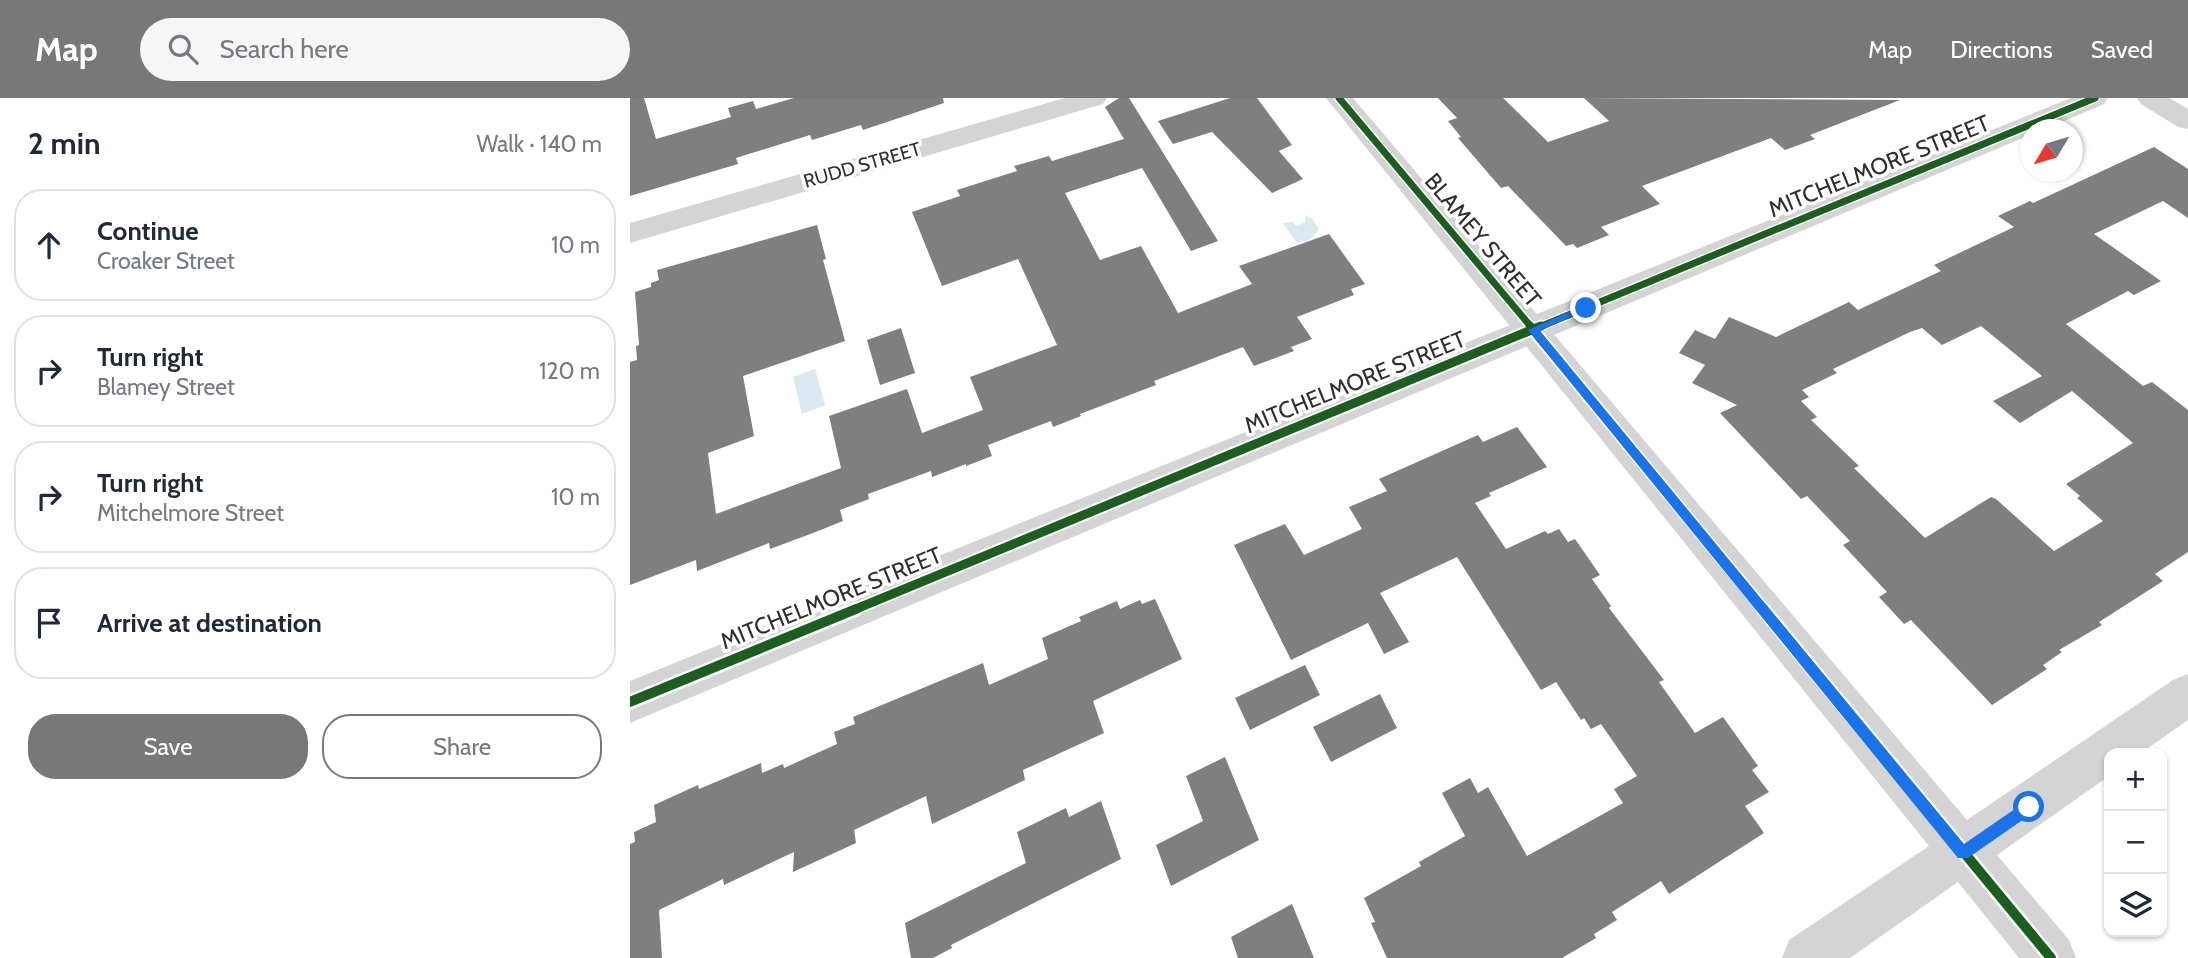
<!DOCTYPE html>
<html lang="en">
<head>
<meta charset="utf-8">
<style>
	:root { --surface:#fff; --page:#f6f6f7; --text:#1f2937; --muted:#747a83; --line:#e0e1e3; --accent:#787878 }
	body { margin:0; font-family:Cabin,sans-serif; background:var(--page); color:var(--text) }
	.controls { position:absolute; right:21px; bottom:21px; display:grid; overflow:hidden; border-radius:14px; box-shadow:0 2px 5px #0004 }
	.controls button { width:63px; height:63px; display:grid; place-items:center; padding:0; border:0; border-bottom:2px solid var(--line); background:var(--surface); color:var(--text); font:35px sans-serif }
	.compass { position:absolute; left:1390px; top:21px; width:63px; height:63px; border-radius:50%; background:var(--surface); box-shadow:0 2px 5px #0004; rotate:232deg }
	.stop { position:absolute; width:21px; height:21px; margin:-16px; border:5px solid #1a73e8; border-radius:50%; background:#fff }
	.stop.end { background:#1a73e8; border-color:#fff; box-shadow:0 2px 7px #0008 }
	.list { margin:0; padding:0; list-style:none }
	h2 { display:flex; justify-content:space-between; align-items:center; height:91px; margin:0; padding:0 28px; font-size:30px }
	h2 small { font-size:23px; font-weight:400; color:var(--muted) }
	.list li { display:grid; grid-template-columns:46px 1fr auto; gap:21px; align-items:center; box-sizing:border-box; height:112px; margin:0 14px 14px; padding:0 14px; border:2px solid var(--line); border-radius:28px }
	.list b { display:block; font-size:26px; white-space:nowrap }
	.list p { margin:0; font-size:23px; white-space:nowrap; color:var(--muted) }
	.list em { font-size:23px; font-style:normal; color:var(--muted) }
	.actions { display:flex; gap:14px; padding:21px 28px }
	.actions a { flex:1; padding:16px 0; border:2px solid var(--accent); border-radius:28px; text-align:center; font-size:24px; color:var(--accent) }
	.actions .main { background:var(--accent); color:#fff }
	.icon { flex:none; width:38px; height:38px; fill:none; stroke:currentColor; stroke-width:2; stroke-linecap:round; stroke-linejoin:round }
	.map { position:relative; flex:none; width:1558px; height:860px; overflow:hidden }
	header { display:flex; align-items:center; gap:42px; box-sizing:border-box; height:98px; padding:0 35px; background:var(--accent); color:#fff }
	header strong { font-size:33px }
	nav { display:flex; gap:38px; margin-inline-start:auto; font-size:24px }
	.search { width:490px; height:63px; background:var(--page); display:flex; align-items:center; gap:18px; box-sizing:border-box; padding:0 24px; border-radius:38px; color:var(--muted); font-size:26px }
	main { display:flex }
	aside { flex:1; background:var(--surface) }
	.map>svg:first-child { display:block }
</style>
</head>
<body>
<header>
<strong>Map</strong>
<div class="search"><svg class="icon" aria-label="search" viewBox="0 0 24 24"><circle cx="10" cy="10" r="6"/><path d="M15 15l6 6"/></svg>Search here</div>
<nav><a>Map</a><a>Directions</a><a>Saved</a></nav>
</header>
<main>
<aside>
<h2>2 min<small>Walk · 140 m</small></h2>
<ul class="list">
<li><svg class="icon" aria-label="ahead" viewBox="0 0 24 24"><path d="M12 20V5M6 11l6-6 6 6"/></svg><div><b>Continue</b><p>Croaker Street</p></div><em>10 m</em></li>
<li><svg class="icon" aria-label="right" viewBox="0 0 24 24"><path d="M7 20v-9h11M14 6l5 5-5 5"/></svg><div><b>Turn right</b><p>Blamey Street</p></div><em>120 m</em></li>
<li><svg class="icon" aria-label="right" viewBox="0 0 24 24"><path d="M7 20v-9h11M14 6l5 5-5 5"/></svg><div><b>Turn right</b><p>Mitchelmore Street</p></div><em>10 m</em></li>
<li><svg class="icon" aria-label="arrive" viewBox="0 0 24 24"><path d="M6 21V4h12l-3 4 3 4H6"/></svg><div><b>Arrive at destination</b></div></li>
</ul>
<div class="actions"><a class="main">Save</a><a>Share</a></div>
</aside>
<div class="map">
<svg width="1558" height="860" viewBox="0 0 1558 860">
	<rect width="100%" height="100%" fill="#fff"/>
	<!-- water -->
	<g fill="#d9e8f1">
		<path d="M676,117L683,122L689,131L681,141L667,145L653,125L662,124L667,128L675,124Z"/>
		<path d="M185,271L195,307L172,316L163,279Z"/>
	</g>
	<!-- building -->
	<g fill="#7f7f7f" fill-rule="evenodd">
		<path d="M0,0H14L26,41L101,19L98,10L123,3L126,11L164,0H313L314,5L233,32L231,27L182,42L180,37L106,60L108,66L0,98Z"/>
		<path d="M489,0H499L588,143L561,153L512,70L435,95L470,162L511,148L548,215L622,186L609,168L699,136L735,186L721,191L724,197L667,219L682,241L661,249L664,253L624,268L613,249L524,283L526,287L450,316L451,318L423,329L421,323L358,347L362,358L336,368V366L302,379L301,373L238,396L239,401L210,412L213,423L183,435L140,451L139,445L67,473L66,462L0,487V264L7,262L6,248L9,247L5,194L21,189V185L29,182L27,172L187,127L196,161L193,162L215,243L113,278L124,338L78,355L86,416L211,370L199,318L277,291L292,335L353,312L340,279L427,247L388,161L312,188L282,114L330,98L327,92L387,73L384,68L419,58L422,63L494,41L475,9Z"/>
		<path d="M600,0H627L662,47L649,53L673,81L642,95L582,34L543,46L528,23Z"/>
		<path d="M808,0H873L918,44L979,23L954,0L1270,2L1180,37L1185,41L1155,52L1141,40L1012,88L1030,106L971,129L979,137L947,150L943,146L936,148L878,88L871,90L828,40L831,39L818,23L827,20Z"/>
		<path d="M1524,49L1558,71V120L1533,103L1464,136L1531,183L1504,197L1498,193L1436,226L1513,288L1522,284L1558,312V454L1525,476L1533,483L1469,524L1472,527L1429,552L1432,554L1413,567L1417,571L1362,607L1281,522L1274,526L1249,499L1257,494L1213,447L1220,443L1177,398L1171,401L1090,315L1107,307L1062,285L1075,267L1049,255L1065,232L1085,241L1099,219L1146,239L1219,204L1228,212L1311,173L1304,167L1384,129L1368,118L1400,103L1403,105ZM1351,228L1412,278L1363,303L1390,325L1442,293L1503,345L1436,386L1450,398L1447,400L1473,423L1424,453L1366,401L1361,399L1295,440L1224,370L1229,368L1181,322L1187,319L1171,303L1179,299L1172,292L1207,275L1203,271L1280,234L1292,230L1312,247Z"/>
		<path d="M271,230L285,275L250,287L237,242Z"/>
		<path d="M887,329L917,369L859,395L861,398L845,405L876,451L915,433L918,436L929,431L938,444L945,441L970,477L962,481L981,508L979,510L1034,582L1029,584L1065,635L1093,619L1128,668L1122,672L1139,694L1115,708L1134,735L1039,796L1031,783L982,814L987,822L964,836L966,840L932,860H757L741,825L745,824L734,800L791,768L789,764L835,738L812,695L840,680L848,695L858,689L897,758L993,705L984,691L1007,678L971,626L961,631L954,620L951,622L926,584L911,592L827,459L750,495L779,544L754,556L738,525L661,562L604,447L655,426L674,457L732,431L719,409L757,393L749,381L848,337L853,344Z"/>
		<path d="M525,501L552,561L463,603L474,635L393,672L395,682L302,726L296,698L224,732L226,745L163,774L164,754L94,787L93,781L29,812L32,860H0V746L5,744L4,734L26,724L24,707L68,687L69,691L131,665L132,675L153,666L154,670L207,646L204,634L225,626L223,619L353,565L359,587L418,561L412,540L451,523L449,519L487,503L490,511L510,502L512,506Z"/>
		<path d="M675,567L690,597L620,632L605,600Z"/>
		<path d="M750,596L767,630L701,664L683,629Z"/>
		<path d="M595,659L629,742L541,788L526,747L573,723L556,678Z"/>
		<path d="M471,703L491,761L321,847L322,850L303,860H281L275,825L396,765L387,734L436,710L439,719Z"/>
		<path d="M662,806L684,860H608L601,839Z"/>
	</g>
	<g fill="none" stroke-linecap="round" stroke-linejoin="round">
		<!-- minor -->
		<g fill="#d4d4d4" fill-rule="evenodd">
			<path d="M435,0H477L473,6L0,145V125Z"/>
			<path d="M696,0H723L1337,722L1543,582L1558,576V622L1511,655H1479V678L1367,757L1439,842L1446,860H1389L1328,784L1220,860H1152L1159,842L1299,748Z"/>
			<path d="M1507,0H1539L1558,11V31L1548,29L1511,6Z"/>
		</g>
		<!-- tertiary -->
		<path fill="#d4d4d4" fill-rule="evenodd" d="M1441,0H1478L1474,6L1413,32H1400V37L0,625V583Z"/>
		<defs>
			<g id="cycleway-far2">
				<path d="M709,0L902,230"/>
				<path d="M907,230L1465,0"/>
			</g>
			<g id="cycleway-far1">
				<path d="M900,228L1135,513"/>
				<path d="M221,513L911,228"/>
			</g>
			<g id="cycleway">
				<path d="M1133,511L1421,860"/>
				<path d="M0,604L226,511"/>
			</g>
		</defs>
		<!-- cycleway-far2 casing -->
		<use href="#cycleway-far2" stroke="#fff" stroke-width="10"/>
		<!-- cycleway-far1 casing -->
		<use href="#cycleway-far1" stroke="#fff" stroke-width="13"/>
		<!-- cycleway casing -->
		<use href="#cycleway" stroke="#fff" stroke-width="15"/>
		<!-- cycleway-far2 -->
		<use href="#cycleway-far2" stroke="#1b5e20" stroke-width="7"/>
		<!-- cycleway-far1 -->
		<use href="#cycleway-far1" stroke="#1b5e20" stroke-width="9"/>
		<!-- cycleway -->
		<use href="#cycleway" stroke="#1b5e20" stroke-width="10"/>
	</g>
	<!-- route -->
	<path fill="#1a73e8" d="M952,208L961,210L910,233L1334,746L1395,704H1404V714L1338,760H1328L898,232Z"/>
	<g text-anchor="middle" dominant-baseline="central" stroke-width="7" stroke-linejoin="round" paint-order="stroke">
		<!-- far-street labels -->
		<g font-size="19" fill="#2f2f2f" stroke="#fff">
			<text transform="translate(232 67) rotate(-16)">RUDD STREET</text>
		</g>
		<!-- street labels -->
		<g font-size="23" fill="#2f2f2f" stroke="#fff">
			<text transform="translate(1249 68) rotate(-22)">MITCHELMORE STREET</text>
			<text transform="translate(853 142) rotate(50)">BLAMEY STREET</text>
			<text transform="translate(725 284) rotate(-22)">MITCHELMORE STREET</text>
			<text transform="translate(201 500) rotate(-22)">MITCHELMORE STREET</text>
		</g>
	</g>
</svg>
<div class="controls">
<button>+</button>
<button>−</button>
<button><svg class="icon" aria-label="layers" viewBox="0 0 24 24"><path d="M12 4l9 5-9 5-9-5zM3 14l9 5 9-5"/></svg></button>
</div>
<svg class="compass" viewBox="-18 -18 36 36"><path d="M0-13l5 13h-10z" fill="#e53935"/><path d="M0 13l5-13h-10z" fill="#747a83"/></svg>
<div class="stop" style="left:1399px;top:709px"></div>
<div class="stop end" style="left:956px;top:210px"></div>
</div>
</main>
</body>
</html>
